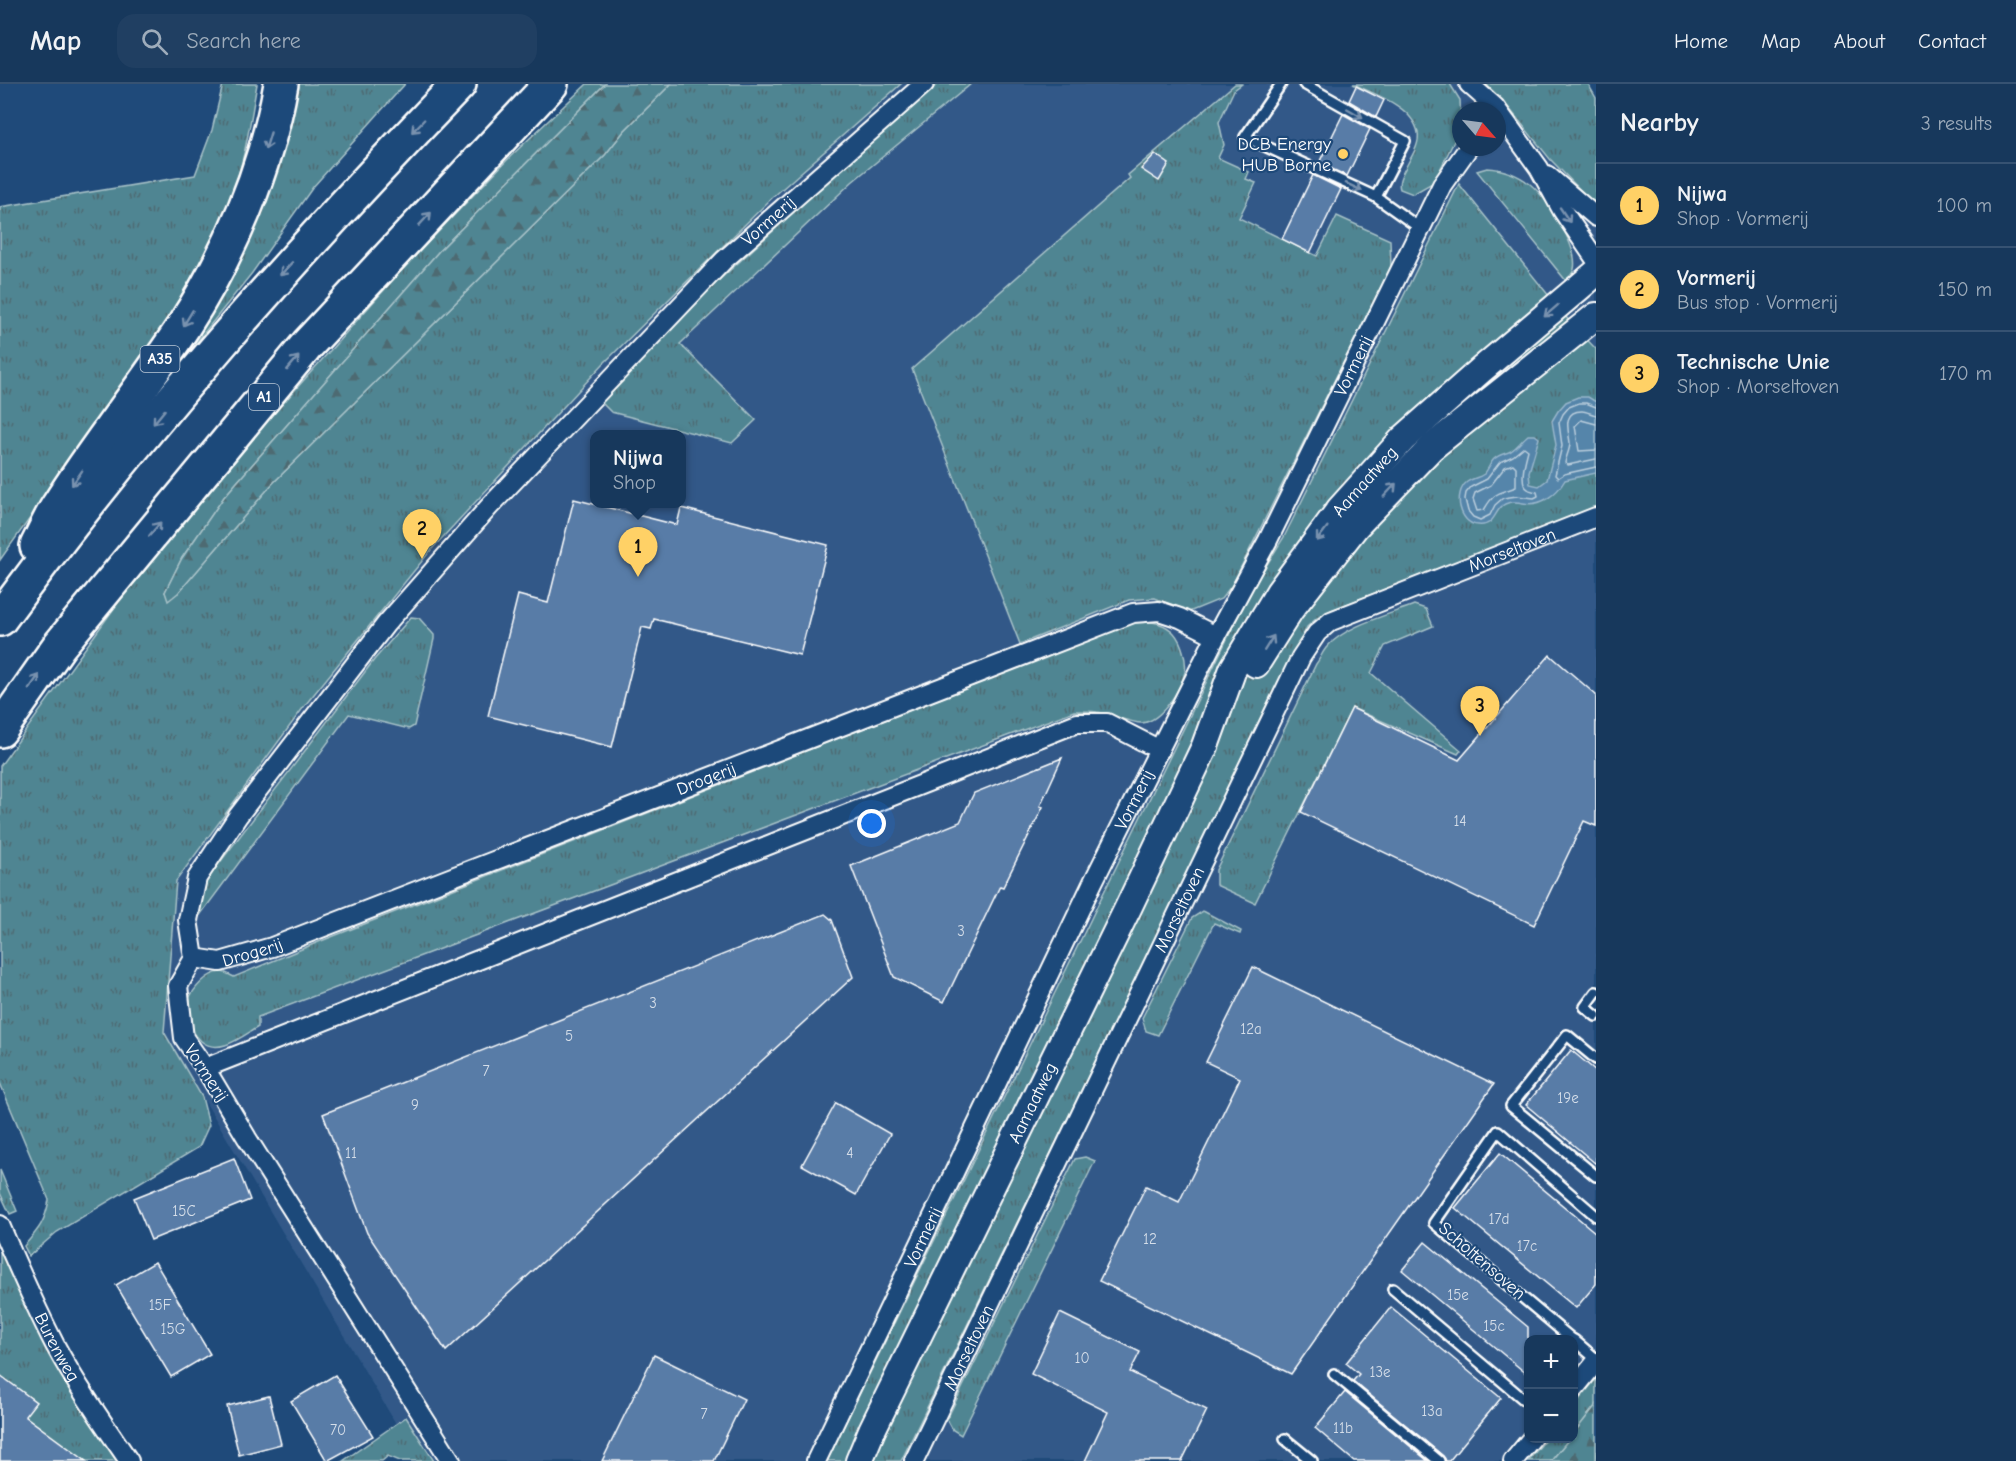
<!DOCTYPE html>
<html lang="en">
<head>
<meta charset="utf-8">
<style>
	:root { --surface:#17385c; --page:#203f62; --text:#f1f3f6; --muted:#9eacbb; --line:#365272; --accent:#ffd166 }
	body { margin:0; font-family:"Comic Neue",sans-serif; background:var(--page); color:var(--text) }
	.controls { position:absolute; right:18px; bottom:18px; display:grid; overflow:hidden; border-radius:12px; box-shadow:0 2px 4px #0004 }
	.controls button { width:54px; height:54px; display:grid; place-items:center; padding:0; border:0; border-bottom:2px solid var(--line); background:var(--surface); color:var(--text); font:30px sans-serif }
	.compass { position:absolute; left:1452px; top:18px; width:54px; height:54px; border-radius:50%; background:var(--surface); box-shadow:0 2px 4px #0004; rotate:118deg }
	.you { position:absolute; left:872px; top:740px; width:21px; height:21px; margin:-15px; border:4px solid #fff; border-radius:50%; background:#1a73e8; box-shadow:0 0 0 9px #1a73e833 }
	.badge { display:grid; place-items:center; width:39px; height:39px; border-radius:50%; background:var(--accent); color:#111; font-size:20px; font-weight:700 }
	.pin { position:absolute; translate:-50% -50px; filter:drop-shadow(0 2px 3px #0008) }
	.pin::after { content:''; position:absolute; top:32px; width:21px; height:18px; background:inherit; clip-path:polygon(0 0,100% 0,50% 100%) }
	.popup { position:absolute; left:590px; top:346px; width:96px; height:78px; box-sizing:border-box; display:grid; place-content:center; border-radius:12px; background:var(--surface); filter:drop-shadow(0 2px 4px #0005); font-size:20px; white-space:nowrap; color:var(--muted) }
	.popup b { font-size:22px; color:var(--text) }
	.popup::after { content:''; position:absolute; left:50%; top:100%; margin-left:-12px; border:12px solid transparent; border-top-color:var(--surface) }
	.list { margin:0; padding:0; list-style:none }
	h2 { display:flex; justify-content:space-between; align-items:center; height:78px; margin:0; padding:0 24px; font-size:26px }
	h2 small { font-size:20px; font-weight:400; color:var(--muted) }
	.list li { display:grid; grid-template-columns:39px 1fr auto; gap:18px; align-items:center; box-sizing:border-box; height:84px; padding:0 24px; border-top:2px solid var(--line) }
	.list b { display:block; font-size:22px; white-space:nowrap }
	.list p { margin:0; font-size:20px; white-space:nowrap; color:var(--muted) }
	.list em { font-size:20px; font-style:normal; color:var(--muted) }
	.icon { flex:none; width:33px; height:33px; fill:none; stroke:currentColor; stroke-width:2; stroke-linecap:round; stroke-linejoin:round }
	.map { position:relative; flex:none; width:1596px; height:1377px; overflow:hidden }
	header { display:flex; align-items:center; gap:36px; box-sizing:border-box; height:84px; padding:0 30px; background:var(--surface); border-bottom:2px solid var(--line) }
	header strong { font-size:28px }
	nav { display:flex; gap:33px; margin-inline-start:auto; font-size:21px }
	.search { width:420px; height:54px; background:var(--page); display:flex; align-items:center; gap:15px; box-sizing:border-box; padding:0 21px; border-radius:18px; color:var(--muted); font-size:22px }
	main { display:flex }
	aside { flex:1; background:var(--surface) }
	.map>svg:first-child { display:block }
</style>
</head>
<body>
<header>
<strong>Map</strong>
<div class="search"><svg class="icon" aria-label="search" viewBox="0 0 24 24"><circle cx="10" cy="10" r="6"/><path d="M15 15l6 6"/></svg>Search here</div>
<nav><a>Home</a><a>Map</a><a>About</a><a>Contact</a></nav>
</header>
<main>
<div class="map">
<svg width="1596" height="1377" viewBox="0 0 1596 1377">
	<defs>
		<pattern id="grass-tufts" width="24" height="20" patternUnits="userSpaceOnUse" patternTransform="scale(1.5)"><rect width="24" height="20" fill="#508592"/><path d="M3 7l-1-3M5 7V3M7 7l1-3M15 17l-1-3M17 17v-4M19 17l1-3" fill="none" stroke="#4e6b72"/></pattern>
		<pattern id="forest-firs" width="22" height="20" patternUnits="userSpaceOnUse" patternTransform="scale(1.5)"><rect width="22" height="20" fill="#508592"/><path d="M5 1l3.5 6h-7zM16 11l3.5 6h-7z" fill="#4e6b72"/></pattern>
	</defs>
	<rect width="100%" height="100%" fill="#1f4a7a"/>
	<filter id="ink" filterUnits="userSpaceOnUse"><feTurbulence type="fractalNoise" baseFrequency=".0167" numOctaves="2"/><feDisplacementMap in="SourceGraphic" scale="12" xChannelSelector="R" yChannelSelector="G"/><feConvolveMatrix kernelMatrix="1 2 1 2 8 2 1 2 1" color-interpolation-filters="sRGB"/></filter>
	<g filter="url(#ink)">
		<!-- built -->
		<path fill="#305988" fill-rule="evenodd" d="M901,0H1486L1508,23L1550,75L1596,122V1312L1574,1339V1256H1528V1354L1561,1355L1542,1377H418L164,948L176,797L306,620L431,466L604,279L773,113ZM1461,27H1497V63H1461ZM594,350H682V420H594Z"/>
		<!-- grass -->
		<g fill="url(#grass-tufts)" stroke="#a8c2c8" stroke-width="1.5">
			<path d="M223,0H257C250,39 245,78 230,115C174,246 82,360 0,476V123L195,91L212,46Z"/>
			<path d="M289,0H405L313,103L252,189L126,346Z"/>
			<path d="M587,0H605L439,167L224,413L182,474L165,508L178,509L273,399L605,71L624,47L671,0H901L773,113L604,279L431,466L306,620L176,797L164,948L202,1013L209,1041L199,1063L57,1148L29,1172L24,1162C39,1145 45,1138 49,1116L0,999V682L149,476L246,361L409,178L511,72Z"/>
			<path d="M938,0H971L852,98L680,260L756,336L732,359L611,328L600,317L684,228L884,46Z"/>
			<path d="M1235,0H1242L1234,6L1219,38L1224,61L1218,74L1249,88L1246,95L1256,99L1239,134L1317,172L1337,132L1390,156L1391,183L1232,501L1221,515L1189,528L1155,514L1129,516L1020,560L912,285L1130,94L1128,91Z"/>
			<path d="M1353,0H1450L1460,16L1461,39L1459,47L1434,98L1413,110L1400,105C1397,96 1404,87 1408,79C1413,70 1420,59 1418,49C1413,22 1374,10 1353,0Z"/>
			<path d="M1486,0H1588L1596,14V122L1550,75L1508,23Z"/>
			<path d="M1487,84C1503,85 1516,89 1530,100C1546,113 1579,163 1574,185C1573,189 1569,194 1567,198L1477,87Z"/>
			<path d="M1459,100L1570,238L1596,265V424L1331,526L1317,534L1307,543L901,1377H827L1251,506L1284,453Z"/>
			<path d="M1414,521L1426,525L1433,542L1385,562L1371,589L1461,666L1458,670L1352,624L1255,819L1216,801V786L1316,580C1320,575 1322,569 1326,564C1344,542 1388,531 1414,521Z"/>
			<path d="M411,533L419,534L434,551V555L414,642L409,645L349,630L198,834L197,829L202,802L374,576Z"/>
			<path d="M1140,536C1153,538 1165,539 1174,549C1182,558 1187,577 1185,588C1181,606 1161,637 1142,639C1133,640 1109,629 1097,628C1089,627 1081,627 1074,627L258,933V943C241,953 219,972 201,957C197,953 192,947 191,941C188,933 189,924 188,916C194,905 206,889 221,888C225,888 230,891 234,893L321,857Z"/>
			<path d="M1203,827L1241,847L1240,850L1214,839L1158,951L1146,947L1142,934L1192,834Z"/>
			<path d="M1085,1073L1095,1077L961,1351L953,1346L947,1335L1075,1075Z"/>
			<path d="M0,1086L17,1127L10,1130L0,1109Z"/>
			<path d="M0,1159L122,1377H0Z"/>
			<path d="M1596,1295V1321L1574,1349V1322Z"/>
			<path d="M406,1333L434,1377H400L388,1372L382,1377H343Z"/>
			<path d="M1546,1355H1569L1551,1377H1528Z"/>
		</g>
		<!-- forest -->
		<g fill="url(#forest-firs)" stroke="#a8c2c8" stroke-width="1.5">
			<path d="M605,0H671L624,47L605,71L273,399L178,509L168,517L165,508L182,474L224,413L439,167Z"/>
			<path d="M1596,1321V1377H1551L1569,1355L1574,1354V1349Z"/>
		</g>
		<!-- water -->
		<path fill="#5485aa" stroke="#98b6cc" stroke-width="1.5" d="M1578,313H1588L1596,318V389L1565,396C1557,410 1541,423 1523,419C1518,418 1511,417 1505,420C1494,425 1496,443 1478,441C1459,440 1453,409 1467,398C1472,394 1479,394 1484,390C1488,386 1490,379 1494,375C1499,370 1505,370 1511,367C1517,363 1522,356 1528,351H1535L1539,354L1529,388L1530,400L1539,402L1547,396L1556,361L1552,337L1558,327L1566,318Z"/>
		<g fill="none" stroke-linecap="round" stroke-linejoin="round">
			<!-- shore -->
			<g stroke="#bbcedd" stroke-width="1.5">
				<path d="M1596,323L1586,319H1579L1569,323L1563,330L1559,339L1562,362L1555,391L1558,394L1564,390L1596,383"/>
				<path d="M1596,331C1591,330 1586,327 1582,327C1561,327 1569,348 1570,359C1570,366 1566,372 1565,379L1568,381L1596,375"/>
				<path d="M1596,340L1581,336L1575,342L1579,367L1596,366"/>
				<path d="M1524,363L1528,366C1526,375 1518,399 1528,405C1528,406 1537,408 1537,408L1538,412L1534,414L1517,412L1503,414L1495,421L1490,431L1480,436L1473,433L1468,427L1465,415L1466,409L1471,403L1487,395L1500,378L1513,372Z"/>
				<path d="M1513,380L1516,383V403C1498,410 1495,407 1484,426L1477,427L1473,415L1475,409L1491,401L1505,383Z"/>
			</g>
		</g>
		<!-- building -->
		<g fill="#587ba7" stroke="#fff" stroke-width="1.5">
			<path d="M1356,2L1384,16L1376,33L1349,17Z"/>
			<path d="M1343,30L1370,45L1347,92L1319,79Z"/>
			<path d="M1155,70L1169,80L1159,97L1141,85Z"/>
			<path d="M1313,91L1341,105L1310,169L1282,155Z"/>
			<path d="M574,415L677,441L681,424L828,461L800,571L654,535L651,545L642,543L612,663L488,632L518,511L548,519Z"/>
			<path d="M1550,571L1596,611V742L1584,737L1534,841L1301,728L1352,624L1459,676Z"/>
			<path d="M1062,674L1040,722L1043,723L1003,803L1000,802L944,918L894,893L851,782L960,738L974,709Z"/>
			<path d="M825,830L832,836L853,893L446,1267L367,1149L323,1030Z"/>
			<path d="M1253,883L1494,1000L1291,1290L1099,1197L1146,1102L1179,1118L1240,994L1206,978Z"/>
			<path d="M1571,966L1596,987V1080L1526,1021Z"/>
			<path d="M836,1019L890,1050L856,1111L802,1081Z"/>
			<path d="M1500,1069L1596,1149V1200L1576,1224L1455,1124Z"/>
			<path d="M234,1074L250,1116L151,1156L134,1114Z"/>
			<path d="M1425,1158L1528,1243V1291L1402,1186Z"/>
			<path d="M155,1178L210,1270L171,1293L116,1201Z"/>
			<path d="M1391,1223L1501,1314L1449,1377H1446L1443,1372L1353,1297L1359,1290L1346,1279Z"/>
			<path d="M1060,1229L1140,1268L1130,1288L1207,1326L1182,1377H1085L1108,1328L1031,1290Z"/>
			<path d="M654,1271L744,1315L714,1377H602Z"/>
			<path d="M0,1291L36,1318L25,1332L86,1377H0Z"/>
			<path d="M335,1291L373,1352L327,1377L291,1317Z"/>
			<path d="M1345,1308L1428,1377H1354L1315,1344Z"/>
			<path d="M269,1312L281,1360L239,1371L227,1322Z"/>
		</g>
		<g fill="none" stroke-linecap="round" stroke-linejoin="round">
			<defs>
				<g id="service">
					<path d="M1281,0L1245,53L1376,113L1421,145"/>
					<path d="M1304,0L1405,57L1376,113"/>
					<path d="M1596,908L1585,923L1596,932"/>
					<path d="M1596,975L1567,951L1511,1022L1596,1092"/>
					<path d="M1393,1205L1528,1319"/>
					<path d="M1573,1256L1434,1139L1498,1047L1596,1132"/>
					<path d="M1574,1256L1596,1275"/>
					<path d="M1334,1290L1439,1377"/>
					<path d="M1285,1355L1312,1377"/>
				</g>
				<g id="minor">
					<path d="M1469,0L1495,23L1539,84L1562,126L1596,176"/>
					<path d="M1547,91L1596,133"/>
					<path id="s1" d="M194,874L220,878L272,863L1133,529L1159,527L1180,534L1216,552"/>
					<path d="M205,984L1077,639H1107L1160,666"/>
					<path id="s2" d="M0,1141C17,1181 35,1222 55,1261C77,1302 103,1339 129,1377"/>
					<path d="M1574,1305L1596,1278"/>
					<path id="s3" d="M451,1377L247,1054L205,984L184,954L178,902L194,874L188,836L197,794L238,732L386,540L489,423L724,176L924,0"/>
					<path id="s4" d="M816,1377L1093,798L1216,552L1268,456L1442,101L1469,63"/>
					<path id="s5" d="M914,1377L1301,573L1317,549L1331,537L1596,433"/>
					<path d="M1513,1377L1532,1354"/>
				</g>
				<g id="secondary">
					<path d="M1256,580L1290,526L1356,442L1432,363L1596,232"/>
					<path id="s6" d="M859,1377L872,1346L1129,822L1205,662L1233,585L1279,508L1340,425L1403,355L1481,286L1596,189"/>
				</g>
				<g id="motorway">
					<path d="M37,462C44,449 50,434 58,422C97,360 143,304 183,243C230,170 266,86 281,0"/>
					<path d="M0,535C139,345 296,169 459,0"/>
					<path d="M0,646L59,562L308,260L551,0"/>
				</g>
			</defs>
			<!-- service casing -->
			<use href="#service" stroke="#fff" stroke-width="14"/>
			<!-- minor casing -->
			<use href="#minor" stroke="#fff" stroke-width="22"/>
			<!-- secondary casing -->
			<use href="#secondary" stroke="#fff" stroke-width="30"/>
			<!-- motorway casing -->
			<use href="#motorway" stroke="#fff" stroke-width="38"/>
			<!-- service -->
			<use href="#service" stroke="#1f4a7a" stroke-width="9"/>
			<!-- minor -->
			<use href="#minor" stroke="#1f4a7a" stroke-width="18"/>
			<!-- secondary -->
			<use href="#secondary" stroke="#1f4a7a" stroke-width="26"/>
			<!-- motorway -->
			<use href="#motorway" stroke="#1f4a7a" stroke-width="33"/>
		</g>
		<!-- one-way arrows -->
		<defs><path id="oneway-shaft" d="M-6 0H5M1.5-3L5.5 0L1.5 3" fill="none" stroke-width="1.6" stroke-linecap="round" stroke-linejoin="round" transform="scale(1.5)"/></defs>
		<g stroke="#7992af">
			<use href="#oneway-shaft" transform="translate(1355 29) rotate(30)"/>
			<use href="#oneway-shaft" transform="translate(418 42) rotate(134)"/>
			<use href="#oneway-shaft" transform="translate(268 57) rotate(107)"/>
			<use href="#oneway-shaft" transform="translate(1354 103) rotate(25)"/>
			<use href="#oneway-shaft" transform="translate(1565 131) rotate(56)"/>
			<use href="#oneway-shaft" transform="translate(425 135) rotate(-47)"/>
			<use href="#oneway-shaft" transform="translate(286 185) rotate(132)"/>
			<use href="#oneway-shaft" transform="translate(1551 227) rotate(139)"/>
			<use href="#oneway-shaft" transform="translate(188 234) rotate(121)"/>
			<use href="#oneway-shaft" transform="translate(293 279) rotate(-50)"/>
			<use href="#oneway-shaft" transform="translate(159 333) rotate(129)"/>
			<use href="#oneway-shaft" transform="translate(77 394) rotate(125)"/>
			<use href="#oneway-shaft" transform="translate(1390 406) rotate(-47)"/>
			<use href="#oneway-shaft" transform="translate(155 445) rotate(-50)"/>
			<use href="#oneway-shaft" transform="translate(1322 450) rotate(127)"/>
			<use href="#oneway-shaft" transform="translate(1269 559) rotate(-58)"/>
			<use href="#oneway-shaft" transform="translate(34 598) rotate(-55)"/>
		</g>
	</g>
	<!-- markers -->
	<circle fill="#ffd166" stroke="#1f4a7a" stroke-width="2" cx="1343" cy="70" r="6"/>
	<g text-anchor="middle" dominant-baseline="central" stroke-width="4.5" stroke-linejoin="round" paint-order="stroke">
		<!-- number labels -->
		<g font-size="15" fill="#d5dee9">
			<text x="1460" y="737">14</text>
			<text x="961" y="847">3</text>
			<text x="653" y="919">3</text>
			<text x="1251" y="945">12a</text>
			<text x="569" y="952">5</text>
			<text x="486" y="987">7</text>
			<text x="1568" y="1014">19e</text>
			<text x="415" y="1021">9</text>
			<text x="351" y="1069">11</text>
			<text x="850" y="1069">4</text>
			<text x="184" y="1127">15C</text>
			<text x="1499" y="1135">17d</text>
			<text x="1150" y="1155">12</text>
			<text x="1527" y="1162">17c</text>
			<text x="1458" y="1211">15e</text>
			<text x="160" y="1221">15F</text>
			<text x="1494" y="1242">15c</text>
			<text x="173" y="1245">15G</text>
			<text x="1082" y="1274">10</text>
			<text x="1380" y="1288">13e</text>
			<text x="1432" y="1327">13a</text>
			<text x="704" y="1330">7</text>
			<text x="1343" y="1344">11b</text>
			<text x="338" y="1346">70</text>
		</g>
		<!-- shield labels -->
		<g fill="#1f4a7a" stroke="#bcc9d7" stroke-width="1.5">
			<rect x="140.5" y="262" width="39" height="26" rx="4.5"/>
			<rect x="249" y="300" width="30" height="26" rx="4.5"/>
		</g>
		<g font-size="16" font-weight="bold" fill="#fff">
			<text x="160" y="275">A35</text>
			<text x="264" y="313">A1</text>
		</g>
		<!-- poi labels -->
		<g font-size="18" fill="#fff" stroke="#1f4a7a" text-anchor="end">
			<text x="1331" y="60">DCB Energy<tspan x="1331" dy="21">HUB Borne</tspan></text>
		</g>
		<!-- street labels -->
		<g font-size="18" fill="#fff" stroke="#1f4a7a">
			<text stroke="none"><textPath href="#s3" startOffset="1539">Vormerij</textPath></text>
			<text stroke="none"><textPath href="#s4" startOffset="1220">Vormerij</textPath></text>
			<text stroke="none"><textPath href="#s6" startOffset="1106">Aamaatweg</textPath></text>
			<text stroke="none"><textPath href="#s5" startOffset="1134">Morseltoven</textPath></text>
			<text stroke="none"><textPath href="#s1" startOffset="546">Drogerij</textPath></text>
			<text stroke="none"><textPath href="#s4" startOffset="734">Vormerij</textPath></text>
			<text stroke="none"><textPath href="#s5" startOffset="612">Morseltoven</textPath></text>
			<text stroke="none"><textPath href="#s1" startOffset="60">Drogerij</textPath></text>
			<text transform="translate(206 989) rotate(57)">Vormerij</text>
			<text stroke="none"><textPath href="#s6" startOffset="398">Aamaatweg</textPath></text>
			<text stroke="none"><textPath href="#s4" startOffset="248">Vormerij</textPath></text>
			<text transform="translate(1482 1177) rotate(41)">Scholtensoven</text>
			<text stroke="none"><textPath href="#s2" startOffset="135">Burenweg</textPath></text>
			<text stroke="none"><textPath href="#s5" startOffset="126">Morseltoven</textPath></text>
		</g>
	</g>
</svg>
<div class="controls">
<button>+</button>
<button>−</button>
</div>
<svg class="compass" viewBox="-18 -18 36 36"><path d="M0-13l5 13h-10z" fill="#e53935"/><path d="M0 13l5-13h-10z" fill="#9eacbb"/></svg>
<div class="you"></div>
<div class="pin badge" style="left:638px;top:493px">1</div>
<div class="popup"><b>Nijwa</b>Shop</div>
<div class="pin badge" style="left:422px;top:475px">2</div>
<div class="pin badge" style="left:1480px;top:652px">3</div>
</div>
<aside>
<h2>Nearby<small>3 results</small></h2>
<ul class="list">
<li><span class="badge">1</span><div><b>Nijwa</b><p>Shop · Vormerij</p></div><em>100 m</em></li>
<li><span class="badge">2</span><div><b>Vormerij</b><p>Bus stop · Vormerij</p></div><em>150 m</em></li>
<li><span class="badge">3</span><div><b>Technische Unie</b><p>Shop · Morseltoven</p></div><em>170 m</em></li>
</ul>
</aside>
</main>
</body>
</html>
